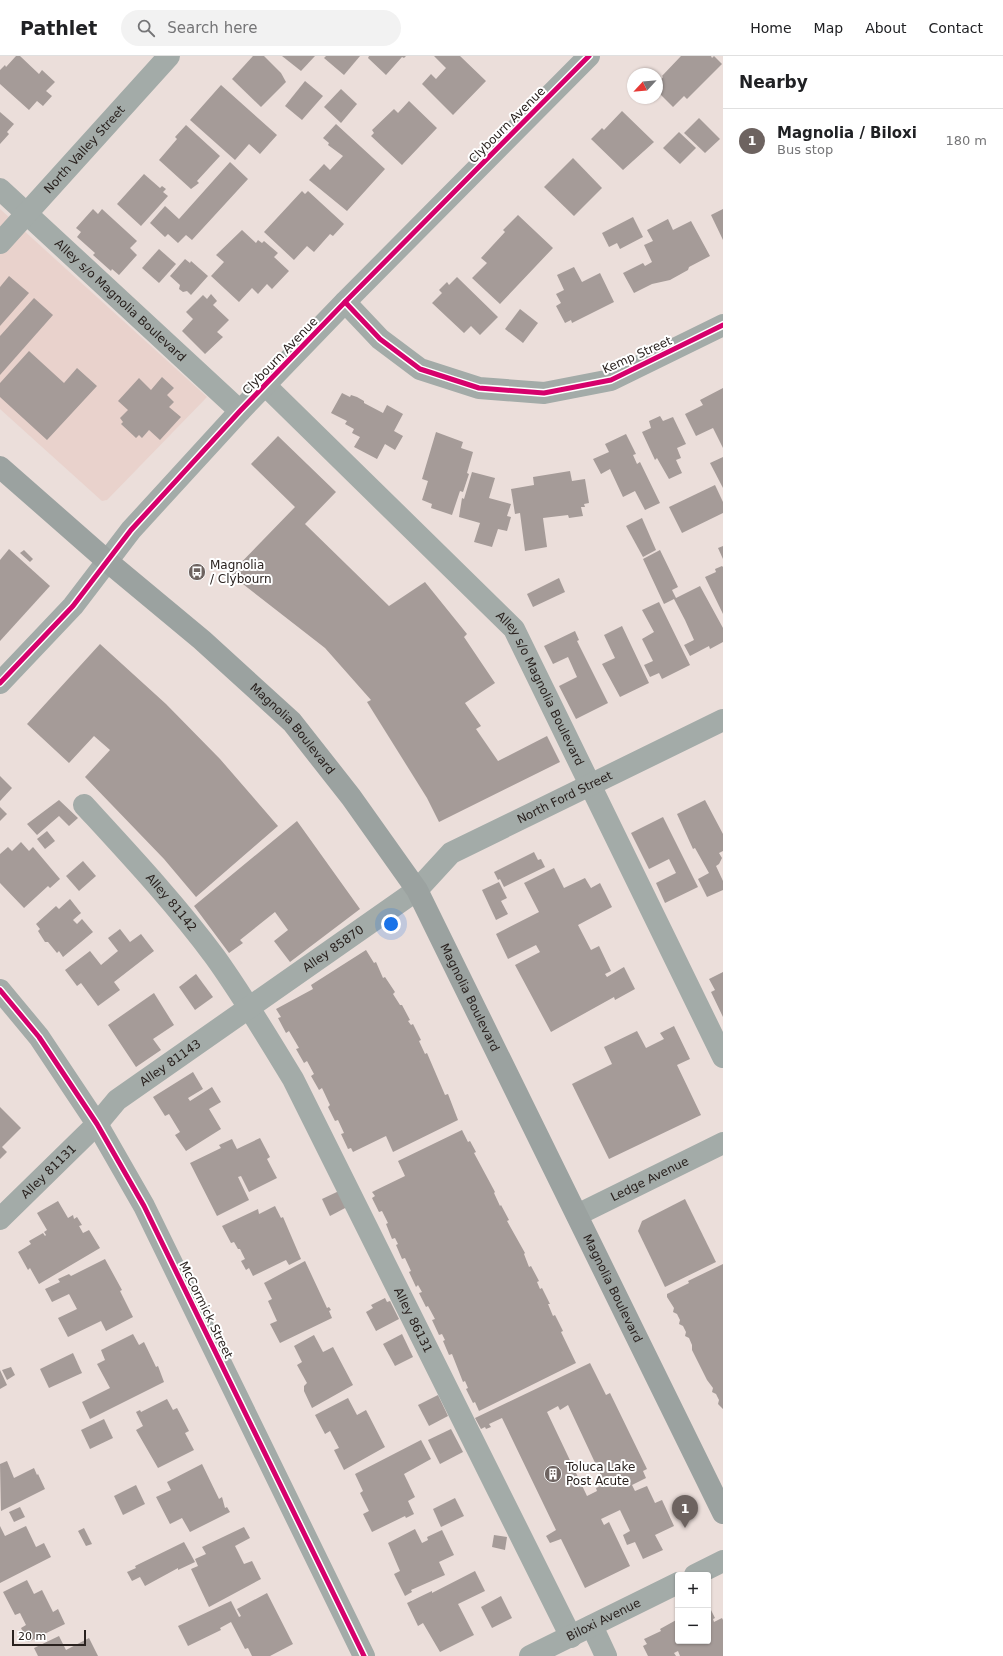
<!DOCTYPE html>
<html lang="en">
<head>
<meta charset="utf-8">
<style>
	:root { --surface:#fff; --page:#f2f2f2; --text:#202124; --muted:#757577; --line:#e0e0e0; --accent:#6d6360 }
	body { margin:0; font-family:"DejaVu Sans",sans-serif; background:var(--page); color:var(--text) }
	.controls { position:absolute; right:12px; bottom:12px; display:grid; overflow:hidden; border-radius:4px; box-shadow:0 1px 3px #0004 }
	.controls button { width:36px; height:36px; display:grid; place-items:center; padding:0; border:0; border-bottom:1px solid var(--line); background:var(--surface); color:var(--text); font:20px sans-serif }
	.compass { position:absolute; left:627px; top:12px; width:36px; height:36px; border-radius:50%; background:var(--surface); box-shadow:0 1px 3px #0004; rotate:244deg }
	.scale { position:absolute; left:12px; bottom:10px; width:74px; box-sizing:border-box; padding-left:4px; border:2px solid #29211e; border-top:0; font-size:11px; line-height:14px; white-space:nowrap; color:#29211e; -webkit-text-stroke:3px #fff; paint-order:stroke }
	.you { position:absolute; left:391px; top:868px; width:14px; height:14px; margin:-10px; border:3px solid #fff; border-radius:50%; background:#1a73e8; box-shadow:0 0 0 6px #1a73e833 }
	.badge { display:grid; place-items:center; width:26px; height:26px; border-radius:50%; background:var(--accent); color:#fff; font-size:13px; font-weight:700 }
	.pin { position:absolute; translate:-50% -33px; filter:drop-shadow(0 1px 2px #0008) }
	.pin::after { content:''; position:absolute; top:21px; width:14px; height:12px; background:inherit; clip-path:polygon(0 0,100% 0,50% 100%) }
	.list { margin:0; padding:0; list-style:none }
	h2 { display:flex; justify-content:space-between; align-items:center; height:52px; margin:0; padding:0 16px; font-size:17px }
	h2 small { font-size:13px; font-weight:400; color:var(--muted) }
	.list li { display:grid; grid-template-columns:26px 1fr auto; gap:12px; align-items:center; box-sizing:border-box; height:64px; padding:0 16px; border-top:1px solid var(--line) }
	.list b { display:block; font-size:15px; white-space:nowrap }
	.list p { margin:0; font-size:13px; white-space:nowrap; color:var(--muted) }
	.list em { font-size:13px; font-style:normal; color:var(--muted) }
	.icon { flex:none; width:22px; height:22px; fill:none; stroke:currentColor; stroke-width:2; stroke-linecap:round; stroke-linejoin:round }
	.map { position:relative; flex:none; width:723px; height:1600px; overflow:hidden }
	header { display:flex; align-items:center; gap:24px; box-sizing:border-box; height:56px; padding:0 20px; background:var(--surface); border-bottom:1px solid var(--line) }
	header strong { font-size:19px }
	nav { display:flex; gap:22px; margin-inline-start:auto; font-size:14px }
	.search { width:280px; height:36px; background:var(--page); display:flex; align-items:center; gap:10px; box-sizing:border-box; padding:0 14px; border-radius:22px; color:var(--muted); font-size:15px }
	main { display:flex }
	aside { flex:1; background:var(--surface) }
	.map>svg:first-child { display:block }
</style>
</head>
<body>
<header>
<strong>Pathlet</strong>
<div class="search"><svg class="icon" aria-label="search" viewBox="0 0 24 24"><circle cx="10" cy="10" r="6"/><path d="M15 15l6 6"/></svg>Search here</div>
<nav><a>Home</a><a>Map</a><a>About</a><a>Contact</a></nav>
</header>
<main>
<div class="map">
<svg width="723" height="1600" viewBox="0 0 723 1600">
	<rect width="100%" height="100%" fill="#ebdeda"/>
	<!-- built -->
	<path fill="#e9d2cc" d="M0,153L207,341L107,444L102,445L0,353Z"/>
	<!-- building -->
	<g fill="#a59b98" fill-rule="evenodd">
		<path d="M16,0H20L39,18L42,14L55,26L46,35L52,40L43,50L37,45L29,54L0,28V14L5,9L6,11Z"/>
		<path d="M253,0H264L281,17L286,26L261,51L232,23Z"/>
		<path d="M282,0H315L301,15Z"/>
		<path d="M326,0H360L344,19L324,2Z"/>
		<path d="M369,0H406L404,2L402,1L386,19L368,2Z"/>
		<path d="M434,0H460L486,25L453,59L422,28L431,18L436,23L446,12Z"/>
		<path d="M681,0H711L712,2L714,0L722,8L687,43L684,40L673,51L657,35V28L663,21L662,20Z"/>
		<path d="M305,25L323,40L302,64L285,50Z"/>
		<path d="M221,29L277,79L260,98L249,88L235,104L190,64Z"/>
		<path d="M341,33L357,48L341,67L324,51Z"/>
		<path d="M409,45L437,72L402,109L371,80L374,77L372,74L394,53L398,57Z"/>
		<path d="M622,55L654,86L623,114L591,83L602,72L604,74Z"/>
		<path d="M0,56L14,68L7,76L9,78L0,88Z"/>
		<path d="M699,62L720,83L705,97L684,77Z"/>
		<path d="M336,68L385,113L347,155L309,124L324,108L330,114L343,100L328,89L329,87L323,82Z"/>
		<path d="M186,69L220,100L197,125L199,127L191,133L159,104L177,83L175,81Z"/>
		<path d="M679,76L696,92L680,108L663,92Z"/>
		<path d="M573,102L602,132L574,160L544,131Z"/>
		<path d="M230,106L248,123L192,184L186,179L178,187L168,178L165,181L150,167L165,150L179,163Z"/>
		<path d="M144,118L160,132L162,130L166,133L163,136L168,140L141,170L117,148Z"/>
		<path d="M302,135L305,138L308,135L344,168L333,180L330,178L314,196L307,190L294,204L264,176Z"/>
		<path d="M93,153L98,158L102,153L137,185L130,192L137,199L119,219L112,213L111,215L93,199L95,197L77,181L81,176L76,172Z"/>
		<path d="M723,153V184L711,159Z"/>
		<path d="M518,159L553,192L500,248L472,222L487,207L481,202L505,176L503,174Z"/>
		<path d="M633,161L643,181L620,193L617,187L609,191L602,177Z"/>
		<path d="M668,163L673,174L691,165L710,200L689,211L688,214L670,224L652,228L634,237L623,217L643,207L645,210L652,206L644,189L653,185L647,174Z"/>
		<path d="M242,174L256,187L258,184L262,187L264,185L278,197L274,201L289,215L272,233L267,228L258,238L252,232L239,246L211,220L224,206L216,199Z"/>
		<path d="M159,193L176,208L159,227L142,212Z"/>
		<path d="M185,203L190,207L191,205L208,220L191,239L187,235L183,236L179,233L180,229L170,220Z"/>
		<path d="M574,211L582,226L600,217L614,246L572,267L571,264L565,267L556,250L561,247L556,238L564,234L557,219Z"/>
		<path d="M9,220L29,237L0,270V231Z"/>
		<path d="M457,221L498,261L480,279L471,270L464,277L432,247L442,237L439,234L447,226L449,229Z"/>
		<path d="M211,238L217,245L213,249L229,264L217,276L223,281L205,298L182,275L193,263L186,256L203,239L207,243Z"/>
		<path d="M34,242L53,259L0,319V280Z"/>
		<path d="M520,253L538,267L523,287L505,273Z"/>
		<path d="M29,295L64,327L77,312L97,330L47,384L0,341V327Z"/>
		<path d="M162,321L174,332L167,339L174,346L169,351L181,361L160,384L149,374L142,382L139,379L136,382L121,368L123,366L120,362L128,354L118,345L139,322L151,334Z"/>
		<path d="M723,332V392L713,372L696,380L685,358L703,349L700,344Z"/>
		<path d="M342,337L350,341L351,339L357,341L364,345V347L383,357L387,349L403,358L394,375L403,380L395,394L385,388L377,403L354,391L360,381L352,377L354,373L345,368L347,365L331,357Z"/>
		<path d="M660,360L663,365L673,361L686,388L677,392L681,402L676,404L682,417L669,423L657,402L655,404L642,376L651,372L649,365Z"/>
		<path d="M436,376L463,386L461,392L473,396L467,417L469,418L463,436L460,435L452,459L431,452L432,448L422,444L428,425L422,423Z"/>
		<path d="M626,378L636,398L633,399L637,408L640,406L660,447L645,454L635,435L623,441L610,413L601,418L593,403L609,396L605,388Z"/>
		<path d="M278,380L336,436L305,468L389,550L425,526L467,578L464,581L495,627L465,647L481,670L476,673L498,705L547,680L560,706L439,766L427,742L367,646L371,644L325,592L230,518L295,451L251,408Z"/>
		<path d="M723,401V432L710,407Z"/>
		<path d="M570,415L572,425L585,423L589,447L584,448L585,451H581L583,460L569,462L568,459L543,462L547,491L525,495L520,457L515,458L511,433L534,429L533,421Z"/>
		<path d="M472,416L495,422L489,442L511,448L507,460L511,461L507,475L498,473L492,491L474,486L480,467L459,461L462,442L464,443Z"/>
		<path d="M715,429L723,446V457L682,477L669,451Z"/>
		<path d="M642,462L656,494L643,501L626,470Z"/>
		<path d="M723,490V503L718,492Z"/>
		<path d="M9,493L50,530L0,585V504Z"/>
		<path d="M24,494L33,503L30,506L20,497Z"/>
		<path d="M660,494L678,531L672,534L676,542L700,530L723,572V586L710,593L709,590L690,600L684,589L694,584L685,564L674,543L664,548L643,503Z"/>
		<path d="M722,510L723,511V558L705,521L716,516L715,513Z"/>
		<path d="M559,522L565,536L533,551L527,538Z"/>
		<path d="M659,546L690,609L662,623L659,617L650,621L644,609L653,605L642,583L654,576L642,554Z"/>
		<path d="M622,570L649,627L620,641L602,608L615,602L604,579Z"/>
		<path d="M575,575L579,584L577,585L608,647L576,663L559,630L577,621L568,601L553,608L544,590Z"/>
		<path d="M100,588L166,648L220,703L278,770L196,841L164,803L85,721L110,694L94,680L69,707L27,668Z"/>
		<path d="M0,720L12,732L0,745Z"/>
		<path d="M59,744L78,762L69,770L59,760L37,779L27,768Z"/>
		<path d="M705,744L723,778V795L719,797L722,802L719,808L716,810L723,825V834L707,841L698,823L709,817L695,792L693,793L677,758Z"/>
		<path d="M0,751L7,758L0,765Z"/>
		<path d="M663,761L698,831L665,847L656,827L676,817L669,803L649,813L631,777Z"/>
		<path d="M297,765L360,853L290,906L274,885L288,874L275,856L240,884L243,887L229,897L194,850Z"/>
		<path d="M47,775L55,785L45,793L37,783Z"/>
		<path d="M21,786L29,795L33,791L60,823L50,832L48,830L24,852L0,827V798L8,791L12,795Z"/>
		<path d="M534,796L538,804L541,803L545,811L504,831L500,823L498,824L494,816Z"/>
		<path d="M83,805L96,820L79,835L66,820Z"/>
		<path d="M554,812L564,832L585,822L591,832L600,827L612,851L578,869L591,894L599,890L611,915L605,918L607,921L624,911L635,933L615,944L614,941L551,976L515,909L540,896L536,889L508,903L496,878L539,856L524,827Z"/>
		<path d="M499,826L507,842L501,845L508,858L496,864L482,834Z"/>
		<path d="M70,843L81,857L73,864L77,868L82,863L93,876L63,901L59,895L57,897L48,886H45L38,875L40,873L36,868L56,850L59,853Z"/>
		<path d="M120,873L130,886L141,878L154,895L114,926L120,934L98,950L81,927L77,930L65,914L90,895L101,909L118,895L108,882Z"/>
		<path d="M366,894L374,907L376,906L383,922L385,921L395,936L393,938L400,949H402L410,964L408,965L411,969L413,968L421,984L419,985L425,998L427,997L445,1039L448,1038L458,1064L393,1096L386,1080L353,1096L351,1092L348,1093L341,1078L344,1077L338,1064L335,1065L328,1051L330,1049L322,1032L319,1034L311,1020L314,1018L307,1005L304,1007L296,993L299,992L289,975L286,977L278,962L281,961L276,953L313,933L311,929Z"/>
		<path d="M723,916V961L711,936L715,934L709,923Z"/>
		<path d="M196,918L213,941L195,954L179,931Z"/>
		<path d="M154,937L174,969L153,983L161,994L136,1011L108,969Z"/>
		<path d="M674,970L690,1003L677,1009L701,1059L609,1103L572,1028L612,1008L604,991L637,975L646,992L664,983L660,977Z"/>
		<path d="M193,1016L203,1033L188,1042L190,1045L212,1031L221,1046L209,1053L221,1073L186,1095L175,1079L180,1076L169,1058L165,1060L153,1041Z"/>
		<path d="M0,1051L21,1072L2,1091L7,1096L0,1103Z"/>
		<path d="M462,1074L468,1086L470,1085L476,1096L474,1097L495,1136L494,1137L500,1150L501,1149L509,1164L507,1165L525,1197L524,1198L529,1211L531,1210L539,1225L537,1226L540,1233L542,1232L550,1248H548L553,1260L555,1259L563,1275L561,1276L576,1307L479,1355L475,1346L473,1347L466,1333L468,1332L465,1325L463,1326L452,1298L449,1299L443,1285L445,1284L442,1278L439,1279L432,1264L435,1263L428,1250L426,1251L419,1237L422,1236L418,1229L416,1231L409,1216L411,1215L405,1202L402,1203L396,1189L398,1188L395,1182L392,1183L386,1168L388,1167L382,1155L379,1156L372,1142L375,1140L372,1136L405,1120L398,1105Z"/>
		<path d="M260,1082L270,1101L267,1103L277,1122L249,1136L241,1120L238,1121L249,1144L217,1160L190,1107L221,1092L219,1089L232,1083L237,1093Z"/>
		<path d="M339,1135L347,1151L330,1160L322,1143Z"/>
		<path d="M685,1143L716,1206L665,1231L638,1175L642,1165Z"/>
		<path d="M58,1145L68,1162L73,1159L74,1163L77,1161L82,1169L79,1170L83,1177L89,1174L100,1192L39,1228L30,1212L28,1214L18,1196L31,1188L29,1185L43,1177L45,1180L46,1179L44,1176L47,1174L37,1157Z"/>
		<path d="M275,1150L281,1162L283,1161L301,1203L289,1209L286,1204L253,1220L249,1212L246,1214L241,1205L245,1203L240,1193H238L234,1186L231,1187L222,1170L258,1153L259,1158Z"/>
		<path d="M105,1203L122,1234L120,1235L133,1261L106,1275L101,1265L68,1281L58,1262L77,1253L69,1238L52,1246L45,1233L60,1226L58,1223L69,1218L71,1220Z"/>
		<path d="M305,1205L327,1252L329,1251L331,1254L329,1255L332,1262L280,1287L270,1268L277,1265L268,1245L272,1243L264,1227Z"/>
		<path d="M723,1208V1353L718,1348L719,1344L716,1338L712,1336L713,1332L707,1324L692,1294V1289L689,1282L685,1280L686,1276L683,1270L679,1268L680,1264L677,1258L673,1256L674,1252L667,1241V1238L689,1227L688,1225Z"/>
		<path d="M385,1242L387,1246L390,1245L399,1263L376,1275L366,1256L373,1252L371,1249Z"/>
		<path d="M133,1278L139,1289L144,1286L156,1311L158,1310L164,1326L90,1363L82,1346L110,1332L97,1308L105,1304L101,1294Z"/>
		<path d="M402,1278L413,1301L395,1310L383,1288Z"/>
		<path d="M314,1279L323,1296L333,1291L353,1329L312,1352L304,1335V1330L307,1327L297,1309L302,1306L294,1290Z"/>
		<path d="M73,1297L82,1317L49,1332L40,1313Z"/>
		<path d="M590,1307L606,1339L610,1337L647,1413L643,1415L646,1422L632,1429L635,1435L647,1430L655,1447L662,1444L674,1470L655,1479L663,1494L643,1503L635,1486L627,1489L623,1479L630,1475L620,1454L601,1463L604,1469L609,1466L630,1510L585,1532L561,1483L550,1487L546,1480L556,1474L502,1362L489,1368L491,1371L486,1373L485,1371L481,1373L475,1362ZM568,1349L605,1428L596,1432L597,1435L587,1440L547,1356L558,1350L560,1354Z"/>
		<path d="M11,1311L15,1319L7,1324L2,1314Z"/>
		<path d="M0,1314L7,1329L0,1333Z"/>
		<path d="M438,1339L448,1360L429,1370L418,1349Z"/>
		<path d="M348,1342L357,1359L366,1354L385,1391L344,1414L334,1394L339,1392L330,1375L325,1378L315,1359Z"/>
		<path d="M167,1343L173,1354L177,1352L189,1375L185,1377L194,1394L158,1412L136,1374L143,1370L136,1356L140,1354L141,1356Z"/>
		<path d="M104,1363L113,1382L90,1393L81,1374Z"/>
		<path d="M451,1373L463,1396L440,1408L428,1384Z"/>
		<path d="M421,1384L431,1403L404,1418L415,1441L408,1445L414,1458L406,1462L405,1460L372,1476L363,1458L369,1455L360,1437L363,1435L355,1418Z"/>
		<path d="M7,1405L14,1422L34,1412L37,1419L38,1418L45,1433L1,1455L0,1408Z"/>
		<path d="M202,1408L219,1443L222,1441L225,1452L227,1451L230,1456L190,1476L182,1462L170,1468L156,1441L171,1434L167,1426Z"/>
		<path d="M136,1429L145,1448L123,1459L114,1440Z"/>
		<path d="M455,1442L464,1460L441,1471L433,1453Z"/>
		<path d="M20,1451L25,1461L14,1466L9,1456Z"/>
		<path d="M0,1470L5,1480L26,1470L36,1491L44,1487L51,1501L0,1527Z"/>
		<path d="M244,1471L250,1482L235,1490L244,1508L252,1505L261,1523L209,1551L191,1513L198,1510L195,1503L206,1498L202,1491Z"/>
		<path d="M84,1472L92,1488L86,1490L78,1475Z"/>
		<path d="M415,1473L422,1487L428,1484L427,1481L442,1474L454,1499L439,1506L445,1519L411,1534L412,1536L405,1540L394,1518L400,1515L388,1487Z"/>
		<path d="M494,1479L507,1481L505,1494L492,1491Z"/>
		<path d="M184,1486L195,1506L178,1514V1512L145,1530L140,1521L132,1525L127,1516L136,1512L135,1510Z"/>
		<path d="M475,1515L485,1535L458,1548L474,1579L440,1596L423,1567L418,1570L407,1547L432,1535V1537Z"/>
		<path d="M27,1524L34,1538L42,1534L53,1556L58,1553L65,1568L28,1586L21,1572L26,1569L20,1557L15,1559L3,1536Z"/>
		<path d="M267,1537L293,1588L270,1600H252L248,1592L245,1593L231,1566L220,1572L221,1574L188,1590L178,1570L231,1545L239,1561L241,1560L237,1553Z"/>
		<path d="M501,1540L512,1562L492,1572L481,1551Z"/>
		<path d="M709,1550L715,1562L713,1563L714,1566L722,1562L723,1564V1600H680L678,1595L674,1597L676,1600H648L643,1590L647,1588L644,1583L661,1575L660,1573L678,1563V1585H708V1551Z"/>
		<path d="M59,1580L66,1594L89,1582L98,1600H38L34,1592Z"/>
	</g>
	<g fill="none" stroke-linecap="round" stroke-linejoin="round">
		<!-- minor -->
		<g stroke="#a3aba8" stroke-width="22">
			<path id="s1" d="M0,133L240,355"/>
			<path id="s2" d="M0,187L169,0"/>
			<path d="M345,246L380,283L420,313L479,332L544,337L611,324L723,269"/>
			<path id="s3" d="M265,329L514,573L723,1001"/>
			<path d="M0,627L73,550L131,474L240,355L345,246L589,0"/>
			<path id="s4" d="M84,749C129,798 175,847 215,901C243,940 268,982 293,1023L571,1581"/>
			<path d="M0,934L39,981L97,1068L144,1150L364,1600"/>
			<path id="s5" d="M577,1159L723,1087"/>
			<path id="s6" d="M0,1163L97,1068L117,1044L417,834L451,797L723,664"/>
			<path d="M695,1519L723,1505"/>
			<path d="M592,1570L606,1600"/>
			<path id="s7" d="M530,1600L678,1527"/>
		</g>
		<!-- major -->
		<path stroke="#9ba2a0" stroke-width="22" id="s8" d="M0,411L107,505L202,584L292,666L351,741L417,834L723,1457"/>
		<defs>
			<g id="cycleway">
				<path d="M345,246L380,283L420,313L479,332L544,337L611,324L723,269"/>
				<path d="M0,627L73,550L131,474L240,355L345,246L589,0"/>
				<path d="M0,934L39,981L97,1068L144,1150L364,1600"/>
			</g>
		</defs>
		<!-- cycleway casing -->
		<use href="#cycleway" stroke="#fff" stroke-width="8"/>
		<!-- cycleway -->
		<use href="#cycleway" stroke="#d6006c" stroke-width="5"/>
	</g>
	<!-- icons -->
	<defs>
		<symbol id="bus-disc" viewBox="-11 -11 22 22"><circle r="9.5" fill="#6d6360" stroke="#fff"/><path d="M-5-6H5V4H4V6H2V4H-2V6H-4V4H-5ZM-3.5-4V0h7V-4ZM-3.5 1.2v1.5H-2V1.2ZM2 1.2v1.5H3.5V1.2Z" fill="#fff"/></symbol>
		<symbol id="building-disc" viewBox="-11 -11 22 22"><circle r="9.5" fill="#6d6360" stroke="#fff"/><path d="M-4-6H4V6H1V3H-1V6H-4ZM-2.5-4.3h1.7v1.8h-1.7ZM.8-4.3h1.7v1.8H.8ZM-2.5-1h1.7V.8h-1.7ZM.8-1h1.7V.8H.8Z" fill="#fff"/></symbol>
	</defs>
	<g fill-rule="evenodd">
		<use href="#bus-disc" x="187" y="506" width="20" height="20"/>
		<use href="#building-disc" x="543" y="1408" width="20" height="20"/>
	</g>
	<g text-anchor="middle" dominant-baseline="central" stroke-width="4" stroke-linejoin="round" paint-order="stroke">
		<!-- street labels -->
		<g font-size="12" fill="#29211e" stroke="#fff">
			<text transform="translate(507 69) rotate(-45)">Clybourn Avenue</text>
			<text stroke="none"><textPath href="#s2" startOffset="126">North Valley Street</textPath></text>
			<text stroke="none"><textPath href="#s1" startOffset="164">Alley s/o Magnolia Boulevard</textPath></text>
			<text transform="translate(637 299) rotate(-24)">Kemp Street</text>
			<text transform="translate(280 300) rotate(-46)">Clybourn Avenue</text>
			<text stroke="none"><textPath href="#s3" startOffset="413">Alley s/o Magnolia Boulevard</textPath></text>
			<text stroke="none"><textPath href="#s8" startOffset="393">Magnolia Boulevard</textPath></text>
			<text stroke="none"><textPath href="#s6" startOffset="710">North Ford Street</textPath></text>
			<text stroke="none"><textPath href="#s4" startOffset="131">Alley 81142</textPath></text>
			<text stroke="none"><textPath href="#s6" startOffset="431">Alley 85870</textPath></text>
			<text stroke="none"><textPath href="#s8" startOffset="717">Magnolia Boulevard</textPath></text>
			<text stroke="none"><textPath href="#s6" startOffset="232">Alley 81143</textPath></text>
			<text stroke="none"><textPath href="#s6" startOffset="68">Alley 81131</textPath></text>
			<text stroke="none"><textPath href="#s5" startOffset="81">Ledge Avenue</textPath></text>
			<text stroke="none"><textPath href="#s8" startOffset="1041">Magnolia Boulevard</textPath></text>
			<text transform="translate(206 1254) rotate(64)">McCormick Street</text>
			<text stroke="none"><textPath href="#s4" startOffset="615">Alley 86131</textPath></text>
			<text stroke="none"><textPath href="#s7" startOffset="82">Biloxi Avenue</textPath></text>
		</g>
		<!-- poi labels -->
		<g font-size="12" fill="#29211e" stroke="#fff" text-anchor="start">
			<text x="210" y="509">Magnolia<tspan x="210" dy="14">/ Clybourn</tspan></text>
			<text x="566" y="1411">Toluca Lake<tspan x="566" dy="14">Post Acute</tspan></text>
		</g>
	</g>
</svg>
<div class="controls">
<button>+</button>
<button>−</button>
</div>
<svg class="compass" viewBox="-18 -18 36 36"><path d="M0-13l5 13h-10z" fill="#e53935"/><path d="M0 13l5-13h-10z" fill="#757577"/></svg>
<div class="scale">20 m</div>
<div class="you"></div>
<div class="pin badge" style="left:685px;top:1472px">1</div>
</div>
<aside>
<h2>Nearby<small></small></h2>
<ul class="list">
<li><span class="badge">1</span><div><b>Magnolia / Biloxi</b><p>Bus stop</p></div><em>180 m</em></li>
</ul>
</aside>
</main>
</body>
</html>
